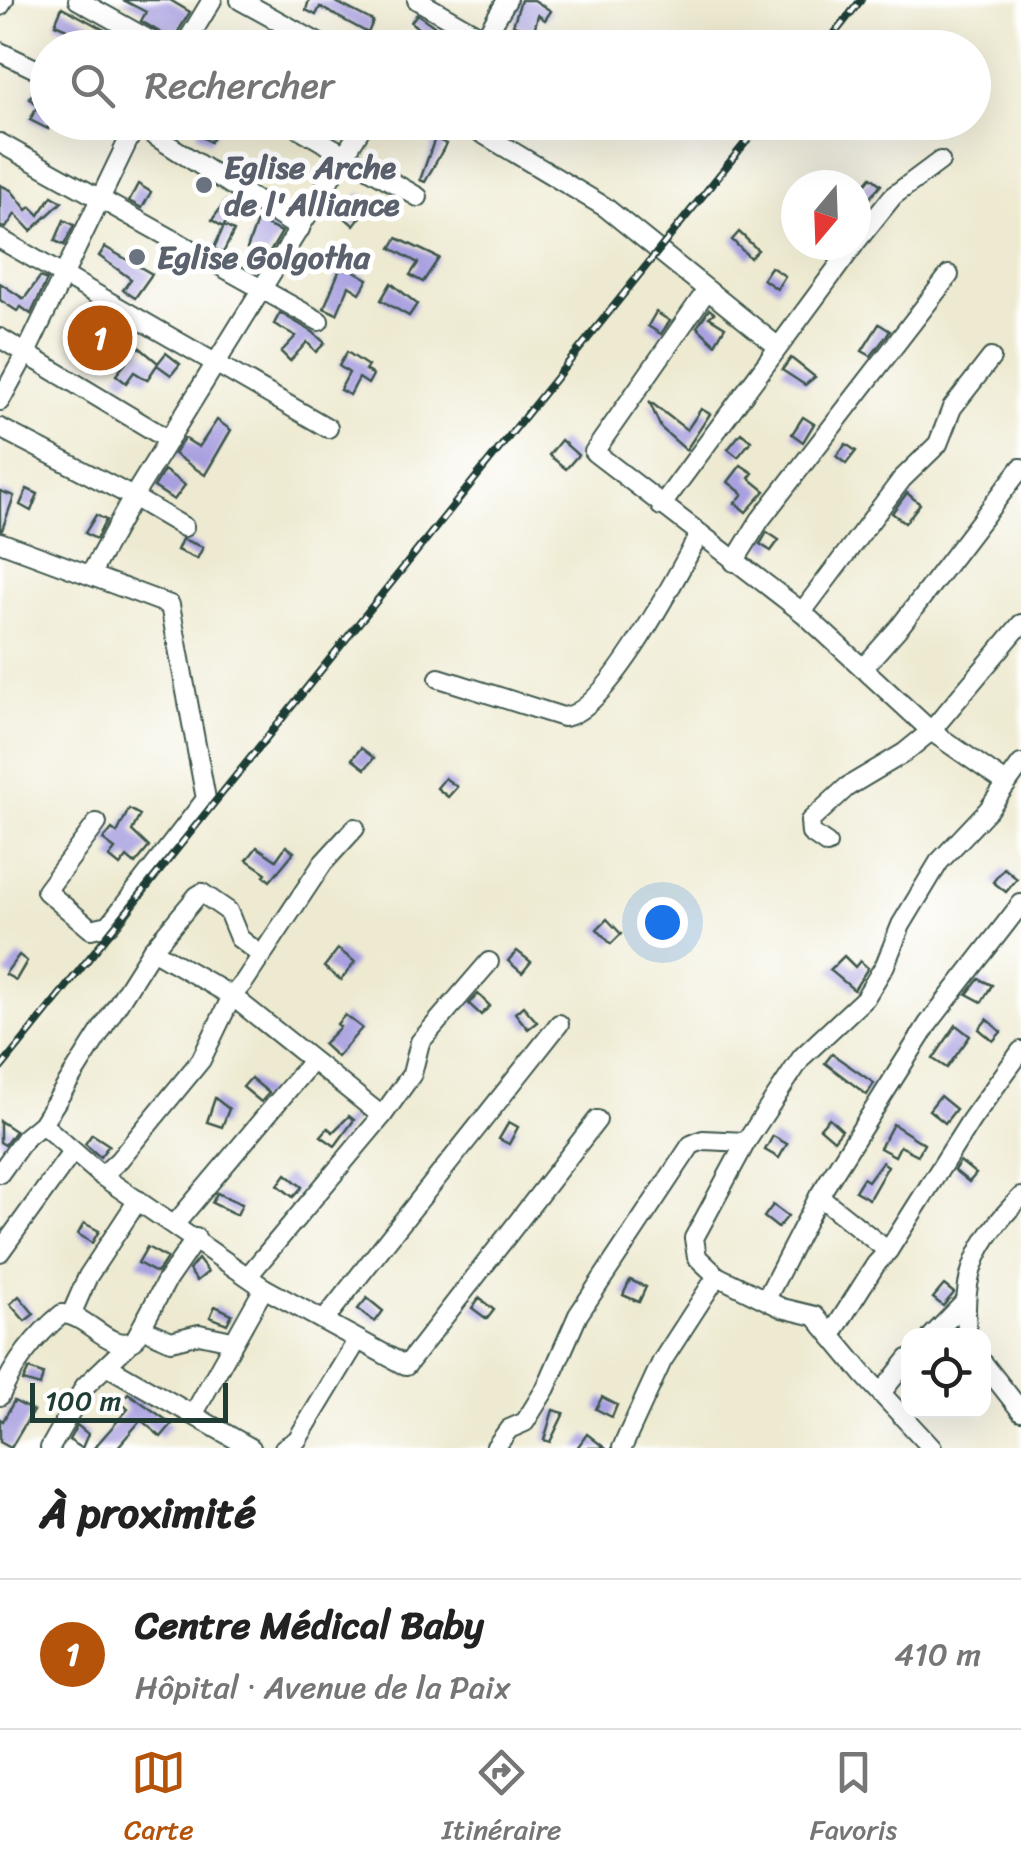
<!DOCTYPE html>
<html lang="fr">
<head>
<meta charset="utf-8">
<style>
	:root { --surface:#fff; --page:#f2f2f2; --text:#222; --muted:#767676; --line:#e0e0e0; --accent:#b45309 }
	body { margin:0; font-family:Sriracha,sans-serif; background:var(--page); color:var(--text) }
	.controls { position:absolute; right:30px; bottom:30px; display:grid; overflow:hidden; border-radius:20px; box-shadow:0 10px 40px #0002 }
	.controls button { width:90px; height:90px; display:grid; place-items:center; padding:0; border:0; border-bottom:2px solid var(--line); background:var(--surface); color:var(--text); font:50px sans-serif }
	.compass { position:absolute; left:781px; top:170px; width:90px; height:90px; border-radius:50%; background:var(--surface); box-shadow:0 10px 40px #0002; rotate:199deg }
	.scale { position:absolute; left:30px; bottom:25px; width:198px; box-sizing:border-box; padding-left:10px; border:5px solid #1f3d34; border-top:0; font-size:28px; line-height:35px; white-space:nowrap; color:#1f3d34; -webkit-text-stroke:8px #fff; paint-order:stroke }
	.you { position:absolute; left:662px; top:922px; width:35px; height:35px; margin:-25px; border:8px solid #fff; border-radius:50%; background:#1a73e8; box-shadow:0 0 0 15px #1a73e833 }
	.badge { display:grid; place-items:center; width:65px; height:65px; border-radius:50%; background:var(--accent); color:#fff; font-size:32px; font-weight:700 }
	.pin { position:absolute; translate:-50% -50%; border:5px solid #fff; box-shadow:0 2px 10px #0006 }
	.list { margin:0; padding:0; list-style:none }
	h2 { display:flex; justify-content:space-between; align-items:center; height:130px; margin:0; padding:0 40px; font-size:42px }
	h2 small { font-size:32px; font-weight:400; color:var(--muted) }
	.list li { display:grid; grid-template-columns:65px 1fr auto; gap:30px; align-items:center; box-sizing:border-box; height:150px; padding:0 40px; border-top:2px solid var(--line) }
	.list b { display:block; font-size:38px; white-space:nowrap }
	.list p { margin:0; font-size:32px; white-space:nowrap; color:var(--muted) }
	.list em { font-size:32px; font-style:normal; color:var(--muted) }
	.icon { flex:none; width:55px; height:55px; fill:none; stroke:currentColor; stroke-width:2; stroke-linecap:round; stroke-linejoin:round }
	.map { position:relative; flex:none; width:1021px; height:1448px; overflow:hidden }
	.search { position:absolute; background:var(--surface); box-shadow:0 10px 40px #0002; left:30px; right:30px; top:30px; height:110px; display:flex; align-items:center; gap:25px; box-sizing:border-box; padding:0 35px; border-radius:55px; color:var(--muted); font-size:38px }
	.sheet { height:280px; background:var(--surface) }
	nav { display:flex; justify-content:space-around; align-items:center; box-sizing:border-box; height:140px; border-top:2px solid var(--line); background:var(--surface); font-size:28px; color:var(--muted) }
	nav a { display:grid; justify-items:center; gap:5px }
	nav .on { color:var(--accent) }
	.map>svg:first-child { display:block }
</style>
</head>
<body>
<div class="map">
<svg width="1021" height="1448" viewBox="0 0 1021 1448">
	<rect width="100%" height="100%" fill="#fff"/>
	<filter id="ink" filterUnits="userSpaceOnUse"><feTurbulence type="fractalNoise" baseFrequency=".01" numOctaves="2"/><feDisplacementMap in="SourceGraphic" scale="20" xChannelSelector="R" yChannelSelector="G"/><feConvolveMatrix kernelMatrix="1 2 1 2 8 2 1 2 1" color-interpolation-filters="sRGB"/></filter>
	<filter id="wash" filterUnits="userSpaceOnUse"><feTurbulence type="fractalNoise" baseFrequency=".0048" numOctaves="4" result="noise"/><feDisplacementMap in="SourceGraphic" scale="40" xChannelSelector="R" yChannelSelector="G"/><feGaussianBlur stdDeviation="2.25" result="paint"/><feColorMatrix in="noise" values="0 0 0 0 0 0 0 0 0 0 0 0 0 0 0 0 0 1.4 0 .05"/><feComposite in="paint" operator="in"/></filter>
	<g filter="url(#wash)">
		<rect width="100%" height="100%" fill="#eeead1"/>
		<g id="blocks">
			<!-- building -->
			<g fill="#a9a0e0">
				<path d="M123,0H170L190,12L173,40L141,21L146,12Z"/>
				<path d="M309,0H332L373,21L368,33L320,7L316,15L306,10Z"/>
				<path d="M521,0H534L551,11L545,20L538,15L534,31L513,25Z"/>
				<path d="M62,7L123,40L119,48H85L90,39L55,24Z"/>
				<path d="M417,14L447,35L438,47L411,22Z"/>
				<path d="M268,30L289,48H266L258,41Z"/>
				<path d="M48,87V129L30,120L38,105L29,98L36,90L43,95Z"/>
				<path d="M203,123L217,132L210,142L196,133Z"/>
				<path d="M435,138L446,144L425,182L420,180Z"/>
				<path d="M871,177L881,185L864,204L856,195Z"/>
				<path d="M138,184L151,192L142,208L129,201Z"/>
				<path d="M0,185L11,190L27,210L31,207L39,215L52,196L62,202L31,231L15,214L6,228L0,227Z"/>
				<path d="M360,193L372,202L354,226L343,216Z"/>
				<path d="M226,201L237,208L223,227L212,220Z"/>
				<path d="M64,220L74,225L64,245L55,241Z"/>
				<path d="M257,221L282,232L263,264L247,249Z"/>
				<path d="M224,226L234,231L223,253L214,248Z"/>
				<path d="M739,232L758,250L750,258L732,240Z"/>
				<path d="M397,238L439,258L423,282L410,275L418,263L391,248Z"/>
				<path d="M105,247L152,274L135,298L123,290L131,279L99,256Z"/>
				<path d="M342,264L368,279L360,293L349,286L337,314L324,308Z"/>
				<path d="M771,267L785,276L777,289L763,279Z"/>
				<path d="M40,277L47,280L31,314L21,307L17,311L0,300V283L24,299Z"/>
				<path d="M391,283L417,304L409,316L381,300Z"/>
				<path d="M709,309L714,313L709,317L725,327L715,344L697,327Z"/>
				<path d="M656,312L670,321L661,334L648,326Z"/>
				<path d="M280,313L313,332L325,343L316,352L307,342L290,361L281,352L296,336L274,324Z"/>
				<path d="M879,324L890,331L871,356L862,351Z"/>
				<path d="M99,325L112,335L102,350L88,340Z"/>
				<path d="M139,347L158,363L166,353L180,364L171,375L157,365L147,380L134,372L126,383L116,375Z"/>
				<path d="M347,352L368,366L365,370L373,375L368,384L359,378L350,395L340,390L349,373L339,366Z"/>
				<path d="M791,358L815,377L805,385L782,370Z"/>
				<path d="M649,401L687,430L701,409L710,414L686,450L661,428Z"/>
				<path d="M803,417L814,424L803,442L792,434Z"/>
				<path d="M217,420L231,430L205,475L174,454L184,438L199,447Z"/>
				<path d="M741,433L751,441L738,457L728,449Z"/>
				<path d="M561,440L578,455L566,469L549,455Z"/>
				<path d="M846,444L856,451L846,464L836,456Z"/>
				<path d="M741,465L753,473L749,478L765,491L746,512L735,503L743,494L728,482Z"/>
				<path d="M164,470L185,485L174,500L154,487Z"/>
				<path d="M27,489L38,494L31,511L20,505Z"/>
				<path d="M0,491L14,496L2,530H0Z"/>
				<path d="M907,493L920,504L905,523L892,513Z"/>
				<path d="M96,515L106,520L96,539L85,533Z"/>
				<path d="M767,532L779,540L771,551L760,544Z"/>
				<path d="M182,539L203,547L197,559L177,550Z"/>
				<path d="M361,748L374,758L365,769L352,759Z"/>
				<path d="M445,778L457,787L448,797L437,788Z"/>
				<path d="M129,809L140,815L132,831L149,847L135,864L127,857L120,866L109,857L115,849L103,840L112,829L117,833Z"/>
				<path d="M286,846L294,852L270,881L264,876L266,873L247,860L257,847L276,860Z"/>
				<path d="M1004,868L1017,879L1006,892L993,882Z"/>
				<path d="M607,919L621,934L611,944L597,929Z"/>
				<path d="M338,949L355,962L341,980L324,967Z"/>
				<path d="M517,951L531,962L522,973L508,961Z"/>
				<path d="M19,955L27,961L16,980L5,974Z"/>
				<path d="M844,956L855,967L860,961L868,968L854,990L830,970Z"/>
				<path d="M979,979L992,985L982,1002L967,994Z"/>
				<path d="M478,994L490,1006L481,1015L469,1004Z"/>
				<path d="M523,1006L537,1022L528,1029L515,1013Z"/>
				<path d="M345,1015L362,1028L337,1057L323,1044L340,1027L337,1024Z"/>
				<path d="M987,1019L1001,1032L993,1041L979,1029Z"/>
				<path d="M956,1025L970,1036L947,1068L933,1059Z"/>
				<path d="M832,1054L874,1083L867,1095L825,1063Z"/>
				<path d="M251,1078L269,1093L261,1102L243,1087Z"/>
				<path d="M940,1096L956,1109L945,1123L929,1110Z"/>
				<path d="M215,1098L229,1109L222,1127L207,1122Z"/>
				<path d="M349,1116L354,1120L335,1146L321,1136L328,1128L333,1132Z"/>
				<path d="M829,1118L842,1130L834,1140L820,1128Z"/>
				<path d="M0,1121L15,1131L5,1145L0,1142Z"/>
				<path d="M509,1122L518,1127L509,1144L499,1139Z"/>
				<path d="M893,1124L924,1144L918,1155L900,1146L895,1156L880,1148Z"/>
				<path d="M92,1134L109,1145L100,1157L85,1144Z"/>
				<path d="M773,1136L787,1144L779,1158L765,1150Z"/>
				<path d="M960,1161L976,1174L969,1182L954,1170Z"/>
				<path d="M882,1162L888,1166L869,1199L855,1191L863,1178L868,1181Z"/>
				<path d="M286,1174L302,1187L293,1197L278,1185Z"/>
				<path d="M217,1193L242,1204L237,1215L212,1203Z"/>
				<path d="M773,1205L788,1216L778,1228L764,1217Z"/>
				<path d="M84,1223L99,1231L92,1243L78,1234Z"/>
				<path d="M147,1247L167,1258L157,1273L138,1263Z"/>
				<path d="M198,1259L208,1272L197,1281L189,1270Z"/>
				<path d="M630,1280L646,1287L639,1302L623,1295Z"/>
				<path d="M944,1285L954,1293L943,1306L933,1298Z"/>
				<path d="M19,1296L34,1314L25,1321L10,1304Z"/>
				<path d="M367,1298L383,1311L375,1322L358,1309Z"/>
				<path d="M479,1298L494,1310L487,1319L472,1308Z"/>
				<path d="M215,1306L232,1314L227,1324L210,1317Z"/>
				<path d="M29,1369L43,1374L40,1386L23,1381Z"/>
				<path d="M128,1393L172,1424L161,1437L141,1420L117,1448H94L128,1409L121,1402Z"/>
				<path d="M602,1397L617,1405L612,1417L596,1409Z"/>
				<path d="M14,1401L33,1411L11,1448L0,1442V1419L3,1421Z"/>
				<path d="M553,1410L564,1413L550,1442L544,1440Z"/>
				<path d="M77,1425L88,1434L82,1448L69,1440Z"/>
				<path d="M587,1434L605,1448H577Z"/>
			</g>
		</g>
	</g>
	<g filter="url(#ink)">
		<use href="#blocks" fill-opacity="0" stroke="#3e574c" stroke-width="2.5"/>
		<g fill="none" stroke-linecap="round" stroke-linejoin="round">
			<defs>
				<g id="minor">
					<path d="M78,0L164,48"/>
					<path d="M240,0L327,48"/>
					<path d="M417,0L485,39"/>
					<path d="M0,6L4,0"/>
					<path d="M479,47L507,0"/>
					<path d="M183,48L212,0"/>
					<path d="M0,52L48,75"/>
					<path d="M288,122L418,197"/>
					<path d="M463,122L605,207L777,346"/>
					<path d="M136,124L300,229"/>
					<path d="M0,143L319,321"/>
					<path d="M0,239L328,428"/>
					<path d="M856,242L893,196L940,161"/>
					<path d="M707,290L594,452L802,612L931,731L1006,783"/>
					<path d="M0,338L169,440"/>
					<path d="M0,401L26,353L137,122"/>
					<path d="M0,428L133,497L184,527"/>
					<path d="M661,506L854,245"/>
					<path d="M0,542L170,605L206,799L109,925L91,929L46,891L97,823"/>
					<path d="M734,562L760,520L949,275"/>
					<path d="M90,575L133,497L365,122"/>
					<path d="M802,612L902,479L938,444L952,408L991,358"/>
					<path d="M863,668L901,625L1021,468"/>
					<path d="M439,678L563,717C605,715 679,572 699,535"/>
					<path d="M827,844L811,833L810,821L847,787L904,753L931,731L1021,624"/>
					<path d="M152,950L232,996L382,1116"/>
					<path d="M42,1124L102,1176L264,1288L406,1366L597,1120"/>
					<path d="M0,1173L25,1138L42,1124L152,950L197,896L202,893L228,911L239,938L262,956"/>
					<path d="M102,1176L119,1160L201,1060L232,996L244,982L323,863L355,828"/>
					<path d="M819,1196L888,1251L971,1120L1021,1051"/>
					<path d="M175,1224L312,1061"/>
					<path d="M0,1252L73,1151"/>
					<path d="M248,1276L382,1116L412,1074L420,1042L489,962"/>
					<path d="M766,1299L819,1196L928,1024L1021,904"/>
					<path d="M71,1315L88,1276L138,1200"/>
					<path d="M325,1319L559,1024"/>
					<path d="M142,1328L171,1341L199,1334L232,1341"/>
					<path d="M831,1335L876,1264L888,1251"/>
					<path d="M932,1336L965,1302"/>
					<path d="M968,1336C959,1275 979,1239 1021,1197"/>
					<path d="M984,1364L1021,1411"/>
					<path d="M107,1366L251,1448"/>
					<path d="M882,1392L908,1359"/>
					<path d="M0,1396C14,1364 35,1336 62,1314C89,1315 107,1351 134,1341L167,1280L196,1238"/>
					<path d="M193,1415L264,1288"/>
					<path d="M50,1448L85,1386L129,1344"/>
					<path d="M284,1448L297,1440L357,1341"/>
					<path d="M495,1448L509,1429L525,1422L546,1388L578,1315L691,1145L703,1140L746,1142"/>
					<path d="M622,1448L662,1361L717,1276"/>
					<path d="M932,1448L864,1375L815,1316L782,1308L717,1276L697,1257L694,1238L746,1142L802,1057L865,998L885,965L901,925L939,862L988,810L1021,764"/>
				</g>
			</defs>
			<!-- minor casing -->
			<use href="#minor" stroke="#3e574c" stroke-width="22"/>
			<!-- minor -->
			<use href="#minor" stroke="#fff" stroke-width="18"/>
			<defs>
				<g id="rail">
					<path d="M823,48L861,0"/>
					<path d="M0,1069L762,122"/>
				</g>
			</defs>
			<!-- rail casing -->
			<use href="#rail" stroke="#1f3d34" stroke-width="8"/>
			<!-- rail -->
			<use href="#rail" stroke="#fff" stroke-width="4" stroke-dasharray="11" stroke-linecap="butt"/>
		</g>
	</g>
	<!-- markers -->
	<g fill="#6b7280" stroke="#fff" stroke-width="4">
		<circle cx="204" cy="185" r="10"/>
		<circle cx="137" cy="257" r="10"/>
	</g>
	<g text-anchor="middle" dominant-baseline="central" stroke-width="10" stroke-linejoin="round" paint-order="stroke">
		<!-- worship labels -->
		<g font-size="32" font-weight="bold" fill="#5b616d" stroke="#fff" text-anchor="start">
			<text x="224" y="167">Eglise Arche<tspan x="224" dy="37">de l'Alliance</tspan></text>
			<text x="157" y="257">Eglise Golgotha</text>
		</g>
	</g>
</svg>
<div class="controls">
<button><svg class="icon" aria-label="locate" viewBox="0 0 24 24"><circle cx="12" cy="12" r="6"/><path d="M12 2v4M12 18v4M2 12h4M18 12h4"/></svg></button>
</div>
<svg class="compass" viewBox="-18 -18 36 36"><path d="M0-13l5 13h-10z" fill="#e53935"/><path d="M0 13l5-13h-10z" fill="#767676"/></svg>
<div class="scale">100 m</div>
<div class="you"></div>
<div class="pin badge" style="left:100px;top:338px">1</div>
<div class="search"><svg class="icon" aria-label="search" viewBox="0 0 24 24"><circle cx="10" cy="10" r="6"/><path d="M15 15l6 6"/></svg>Rechercher</div>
</div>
<section class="sheet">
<h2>À proximité<small></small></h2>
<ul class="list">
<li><span class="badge">1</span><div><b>Centre Médical Baby</b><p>Hôpital · Avenue de la Paix</p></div><em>410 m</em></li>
</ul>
</section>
<nav>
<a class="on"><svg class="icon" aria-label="map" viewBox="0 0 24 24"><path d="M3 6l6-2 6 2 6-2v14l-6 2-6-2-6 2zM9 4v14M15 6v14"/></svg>Carte</a>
<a><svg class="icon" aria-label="directions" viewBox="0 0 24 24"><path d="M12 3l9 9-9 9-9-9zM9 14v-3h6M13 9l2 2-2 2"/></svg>Itinéraire</a>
<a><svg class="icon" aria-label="saved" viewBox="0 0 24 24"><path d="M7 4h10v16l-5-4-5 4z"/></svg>Favoris</a>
</nav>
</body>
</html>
